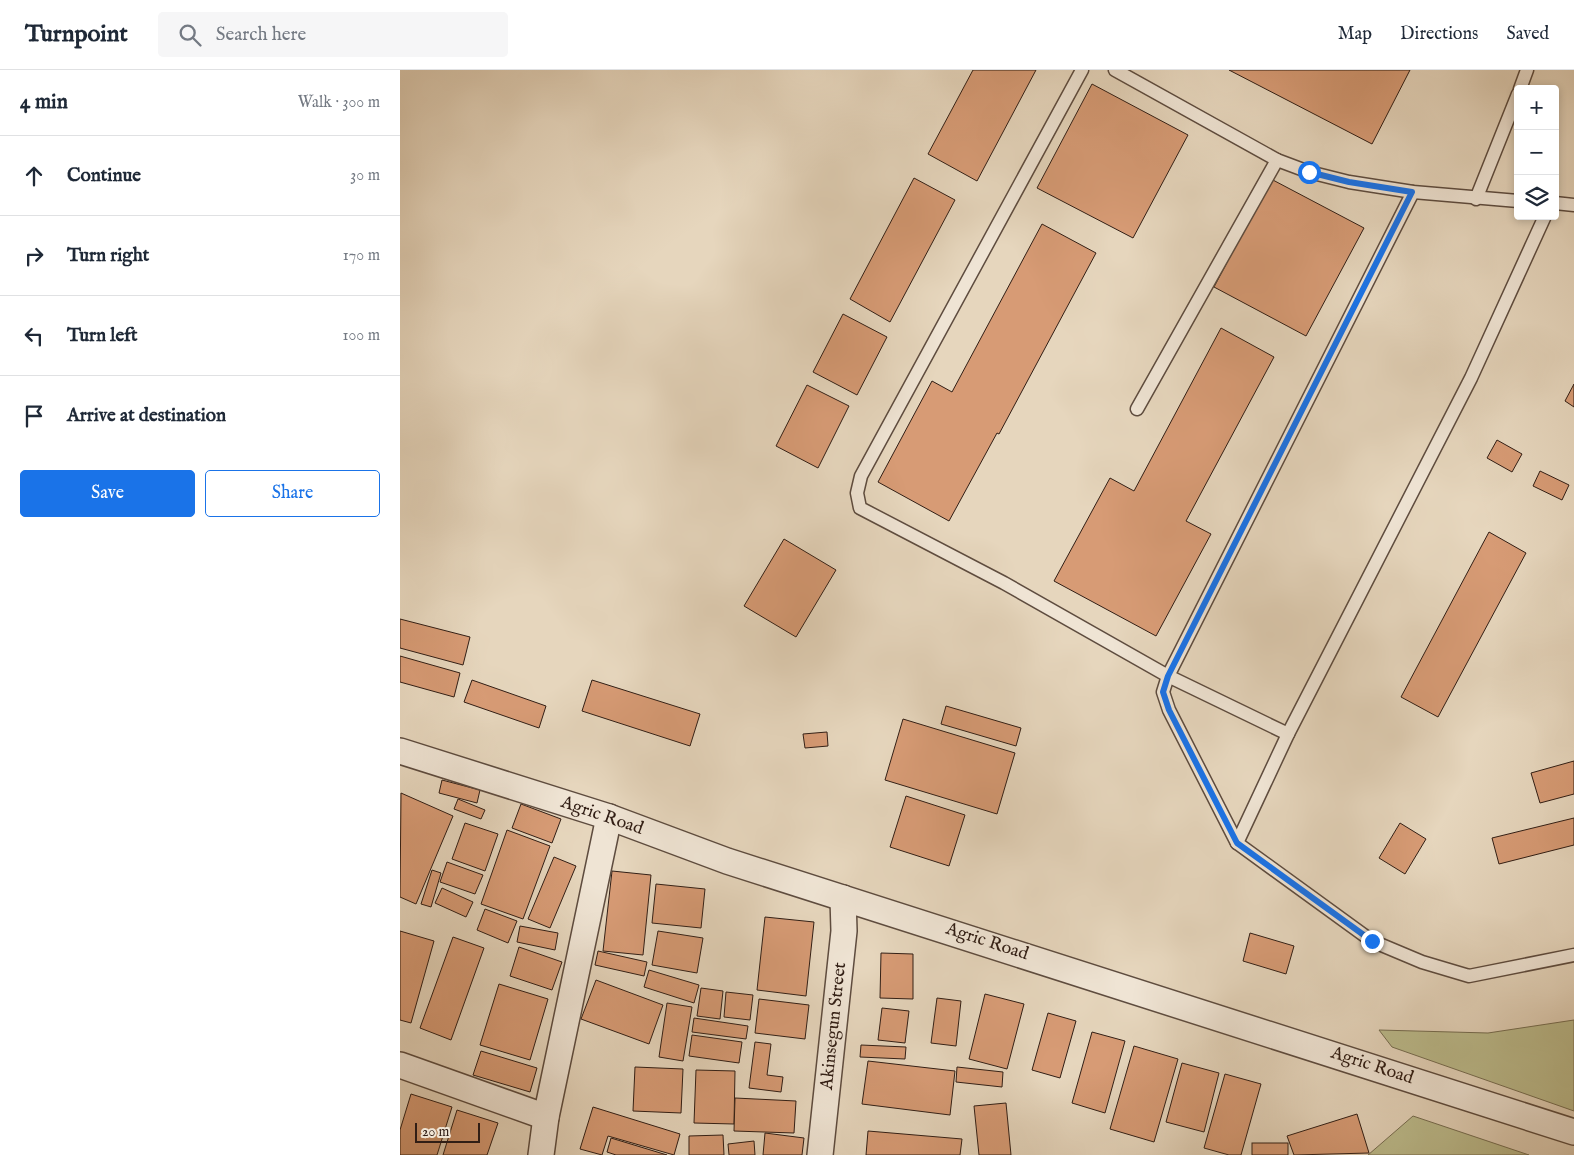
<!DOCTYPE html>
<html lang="en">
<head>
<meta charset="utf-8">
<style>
	:root { --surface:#fff; --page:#f6f6f7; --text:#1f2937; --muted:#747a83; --line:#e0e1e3; --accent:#1a73e8 }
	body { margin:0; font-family:"IM FELL English",serif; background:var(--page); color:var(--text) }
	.controls { position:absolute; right:15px; top:15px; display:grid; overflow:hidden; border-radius:5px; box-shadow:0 2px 8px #0003 }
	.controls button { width:45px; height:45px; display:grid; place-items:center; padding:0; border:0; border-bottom:1px solid var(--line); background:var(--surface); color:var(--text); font:25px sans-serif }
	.scale { position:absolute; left:15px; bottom:12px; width:65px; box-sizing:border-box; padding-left:5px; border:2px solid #311e15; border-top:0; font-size:14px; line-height:18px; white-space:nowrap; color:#311e15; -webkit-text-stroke:4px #efe4d4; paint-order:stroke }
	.stop { position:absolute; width:15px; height:15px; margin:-11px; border:4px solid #1a73e8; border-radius:50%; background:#fff }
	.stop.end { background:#1a73e8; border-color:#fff; box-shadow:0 1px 5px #0008 }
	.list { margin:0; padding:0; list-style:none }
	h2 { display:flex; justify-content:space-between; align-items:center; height:65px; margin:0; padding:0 20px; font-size:21px }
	h2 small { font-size:16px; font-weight:400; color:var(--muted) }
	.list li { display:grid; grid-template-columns:32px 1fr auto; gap:15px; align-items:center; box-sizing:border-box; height:80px; padding:0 20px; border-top:1px solid var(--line) }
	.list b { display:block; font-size:19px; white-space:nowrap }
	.list em { font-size:16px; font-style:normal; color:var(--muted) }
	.actions { display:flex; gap:10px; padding:15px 20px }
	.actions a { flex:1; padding:11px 0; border:1px solid var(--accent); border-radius:5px; text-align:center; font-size:18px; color:var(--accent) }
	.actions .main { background:var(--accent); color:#fff }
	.icon { flex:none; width:28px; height:28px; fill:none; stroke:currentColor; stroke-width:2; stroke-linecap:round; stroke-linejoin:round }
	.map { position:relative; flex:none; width:1174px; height:1085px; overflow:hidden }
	header { display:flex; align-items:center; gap:30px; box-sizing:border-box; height:70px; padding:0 25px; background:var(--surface); border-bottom:1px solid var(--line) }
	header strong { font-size:24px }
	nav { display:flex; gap:28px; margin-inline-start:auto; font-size:18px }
	.search { width:350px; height:45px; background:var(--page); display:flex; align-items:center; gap:12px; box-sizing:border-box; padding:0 18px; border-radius:5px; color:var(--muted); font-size:19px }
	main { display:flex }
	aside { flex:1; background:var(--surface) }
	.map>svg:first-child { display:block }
</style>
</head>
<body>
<header>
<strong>Turnpoint</strong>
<div class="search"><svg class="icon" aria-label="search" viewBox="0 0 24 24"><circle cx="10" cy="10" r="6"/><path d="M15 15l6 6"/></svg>Search here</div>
<nav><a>Map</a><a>Directions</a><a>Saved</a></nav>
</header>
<main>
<aside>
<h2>4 min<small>Walk · 300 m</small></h2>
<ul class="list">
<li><svg class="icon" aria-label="ahead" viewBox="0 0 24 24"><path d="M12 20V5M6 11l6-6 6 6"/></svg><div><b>Continue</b></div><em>30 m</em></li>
<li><svg class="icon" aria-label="right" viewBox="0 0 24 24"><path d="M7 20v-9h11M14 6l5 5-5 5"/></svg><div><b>Turn right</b></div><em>170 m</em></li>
<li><svg class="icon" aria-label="left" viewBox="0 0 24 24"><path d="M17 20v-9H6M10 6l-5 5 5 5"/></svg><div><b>Turn left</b></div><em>100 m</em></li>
<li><svg class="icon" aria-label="arrive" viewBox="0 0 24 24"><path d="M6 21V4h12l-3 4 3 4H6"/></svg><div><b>Arrive at destination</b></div></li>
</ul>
<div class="actions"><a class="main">Save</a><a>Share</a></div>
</aside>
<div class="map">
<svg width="1174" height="1085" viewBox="0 0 1174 1085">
	<rect width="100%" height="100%" fill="#e6d6bd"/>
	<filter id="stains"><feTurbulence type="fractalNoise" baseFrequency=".004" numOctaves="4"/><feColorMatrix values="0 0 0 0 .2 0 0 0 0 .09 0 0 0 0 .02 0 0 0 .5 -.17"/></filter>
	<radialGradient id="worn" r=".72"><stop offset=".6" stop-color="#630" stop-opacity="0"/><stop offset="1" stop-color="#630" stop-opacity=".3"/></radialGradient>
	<!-- green -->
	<g fill="#bcbc8d" stroke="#766d51">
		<path d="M1174,950V1041L992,977L979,960L1088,963Z"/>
		<path d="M1013,1046L1129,1085H968Z"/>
	</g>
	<!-- building -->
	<g fill="#d79b75" stroke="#311e15">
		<path d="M573,0H636L577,111L528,84Z"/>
		<path d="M829,0H1010L972,74Z"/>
		<path d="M692,14L788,65L733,168L637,118Z"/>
		<path d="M514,108L555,130L490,252L450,229Z"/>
		<path d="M871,109L964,158L906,266L814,217Z"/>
		<path d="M642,154L696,183L599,364L597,363L549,451L478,412L532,311L552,322Z"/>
		<path d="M443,244L487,267L457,325L413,302Z"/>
		<path d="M821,258L874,287L786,451L811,464L756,566L654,511L710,408L734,421Z"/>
		<path d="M1174,314V337L1165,331Z"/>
		<path d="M407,315L449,336L418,398L376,376Z"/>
		<path d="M1097,370L1122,384L1112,402L1087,388Z"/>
		<path d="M1140,401L1169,415L1162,430L1133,416Z"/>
		<path d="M1089,462L1126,483L1038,647L1001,627Z"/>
		<path d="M384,469L436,500L396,567L344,536Z"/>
		<path d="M0,549L70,567L63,595L0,578Z"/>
		<path d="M0,586L60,603L54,627L0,612Z"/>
		<path d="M72,610L146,636L139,658L64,632Z"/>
		<path d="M192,610L300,644L290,676L182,641Z"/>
		<path d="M546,636L621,658L616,676L541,654Z"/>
		<path d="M503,649L615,683L597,744L485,710Z"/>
		<path d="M427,662L428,676L405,678L403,664Z"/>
		<path d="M1174,691V724L1140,733L1131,703Z"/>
		<path d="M42,710L80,720L77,733L39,723Z"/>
		<path d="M1,723L53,746L16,834L0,827Z"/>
		<path d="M506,726L565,745L549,796L490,777Z"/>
		<path d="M58,729L85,740L81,749L54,739Z"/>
		<path d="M121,734L161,749L152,773L112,758Z"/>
		<path d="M1174,748V775L1099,794L1092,768Z"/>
		<path d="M65,753L98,764L85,801L52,789Z"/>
		<path d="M1000,753L1026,769L1005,804L979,788Z"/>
		<path d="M107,760L150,776L123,849L81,834Z"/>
		<path d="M154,787L176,796L150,858L128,849Z"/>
		<path d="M47,792L83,805L75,824L40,812Z"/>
		<path d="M32,800L41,803L31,837L21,834Z"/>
		<path d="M212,801L251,805L243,885L203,881Z"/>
		<path d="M256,814L305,819L301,858L252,853Z"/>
		<path d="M42,818L73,832L66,847L35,833Z"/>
		<path d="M85,839L117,851L108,873L77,860Z"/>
		<path d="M365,847L414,852L406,926L357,920Z"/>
		<path d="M120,856L158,863L155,880L117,872Z"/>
		<path d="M0,861L34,871L11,953L0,950Z"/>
		<path d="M258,861L303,868L297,903L252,895Z"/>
		<path d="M850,863L894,876L886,904L843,891Z"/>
		<path d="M53,867L84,878L51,970L20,958Z"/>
		<path d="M119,877L162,892L152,920L110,906Z"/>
		<path d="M198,881L247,892L244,906L195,895Z"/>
		<path d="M481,883L513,884V929L480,928Z"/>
		<path d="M249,900L299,915L294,933L244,917Z"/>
		<path d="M196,910L263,935L249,974L181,949Z"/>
		<path d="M99,914L148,929L130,990L80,975Z"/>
		<path d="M301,918L323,921L320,949L297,946Z"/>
		<path d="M326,922L353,925L350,950L324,947Z"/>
		<path d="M585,924L624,934L607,999L569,989Z"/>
		<path d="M537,928L561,931L556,976L531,973Z"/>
		<path d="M359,929L409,935L405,969L355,963Z"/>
		<path d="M267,933L292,937L283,991L259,987Z"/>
		<path d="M482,938L509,941L505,973L478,970Z"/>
		<path d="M648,943L676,951L660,1008L632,1000Z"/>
		<path d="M294,948L348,956L346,969L292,962Z"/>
		<path d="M692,962L725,971L705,1043L672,1033Z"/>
		<path d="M292,965L342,972L339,993L289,986Z"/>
		<path d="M355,972L371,974L367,1005L383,1007L381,1022L349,1018Z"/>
		<path d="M461,975L506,977L505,989L460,987Z"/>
		<path d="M734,976L778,989L754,1072L710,1059Z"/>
		<path d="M81,981L137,998L130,1022L73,1005Z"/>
		<path d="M468,991L555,1001L550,1045L462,1034Z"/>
		<path d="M782,993L819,1003L804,1062L766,1052Z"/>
		<path d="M235,997L283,999L281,1043L233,1041Z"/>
		<path d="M557,997L603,1002L602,1017L556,1012Z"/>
		<path d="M296,1000L335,1001L334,1054L294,1053Z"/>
		<path d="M825,1004L861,1014L841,1085H829L804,1078Z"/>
		<path d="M11,1024L52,1037L37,1085H0V1060Z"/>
		<path d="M335,1028L396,1031L394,1063L334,1061Z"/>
		<path d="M606,1033L611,1085H579L574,1036Z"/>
		<path d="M193,1037L280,1064L274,1085L208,1066L202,1085L180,1079Z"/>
		<path d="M57,1040L98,1053L87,1085H43Z"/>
		<path d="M957,1044L969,1083L894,1085L887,1066Z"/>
		<path d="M468,1061L562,1069L560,1085H466Z"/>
		<path d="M365,1063L404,1068L402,1085H363Z"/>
		<path d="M323,1065L324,1085H289V1066Z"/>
		<path d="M211,1068L267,1085H216L207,1082Z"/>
		<path d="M354,1071L355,1085H329L328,1074Z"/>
		<rect x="852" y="1073" width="36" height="12"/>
	</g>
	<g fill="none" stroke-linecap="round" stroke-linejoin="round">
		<defs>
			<g id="service">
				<path d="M682,0L461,406L457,423L460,438L604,513L768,606L888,664"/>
				<path d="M715,0L877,90L909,102L949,112L1013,122L1118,131"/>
				<path d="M1120,19L1127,0"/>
				<path d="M1076,129L1118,24"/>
				<path d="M1155,133L1174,135"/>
				<path d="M1145,146L1071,308L888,664L837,773L972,871L1022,892L1069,906L1174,885"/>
				<path d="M737,339L877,90"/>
				<path d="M837,773L769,640L763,622L768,606L1013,122"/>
			</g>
			<g id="minor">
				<path d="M0,681L209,747L327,791L1174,1062"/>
				<path d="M0,995L146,1047"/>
				<path d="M141,1085L146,1047L209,747"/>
				<path d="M420,1085L444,861L443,828"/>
			</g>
		</defs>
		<!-- service casing -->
		<use href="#service" stroke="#5e4c3f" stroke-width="15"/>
		<!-- minor casing -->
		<use href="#minor" stroke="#5e4c3f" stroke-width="28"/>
		<!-- service -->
		<use href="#service" stroke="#efe4d4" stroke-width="12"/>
		<!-- minor -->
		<use href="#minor" stroke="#efe4d4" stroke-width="25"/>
	</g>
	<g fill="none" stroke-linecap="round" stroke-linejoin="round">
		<!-- route -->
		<path stroke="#1a73e8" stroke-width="6" d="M909,102L949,112L1012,122L768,606L763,622L769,640L837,773L972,871"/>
	</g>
	<g text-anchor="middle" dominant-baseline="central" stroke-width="4" stroke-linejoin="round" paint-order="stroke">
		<!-- street labels -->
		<g font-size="18" fill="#311e15" stroke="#efe4d4">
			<text transform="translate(202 746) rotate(19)">Agric Road</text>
			<text transform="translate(587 872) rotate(18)">Agric Road</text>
			<text transform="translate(434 956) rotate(-84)">Akinsegun Street</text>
			<text transform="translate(972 996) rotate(18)">Agric Road</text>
		</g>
	</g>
	<rect width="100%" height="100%" filter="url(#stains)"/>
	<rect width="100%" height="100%" fill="url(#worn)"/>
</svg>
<div class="controls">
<button>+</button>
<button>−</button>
<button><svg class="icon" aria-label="layers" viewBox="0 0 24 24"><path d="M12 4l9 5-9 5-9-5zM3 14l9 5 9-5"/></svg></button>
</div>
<div class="scale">20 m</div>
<div class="stop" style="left:909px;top:102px"></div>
<div class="stop end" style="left:972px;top:871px"></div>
</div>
</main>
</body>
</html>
